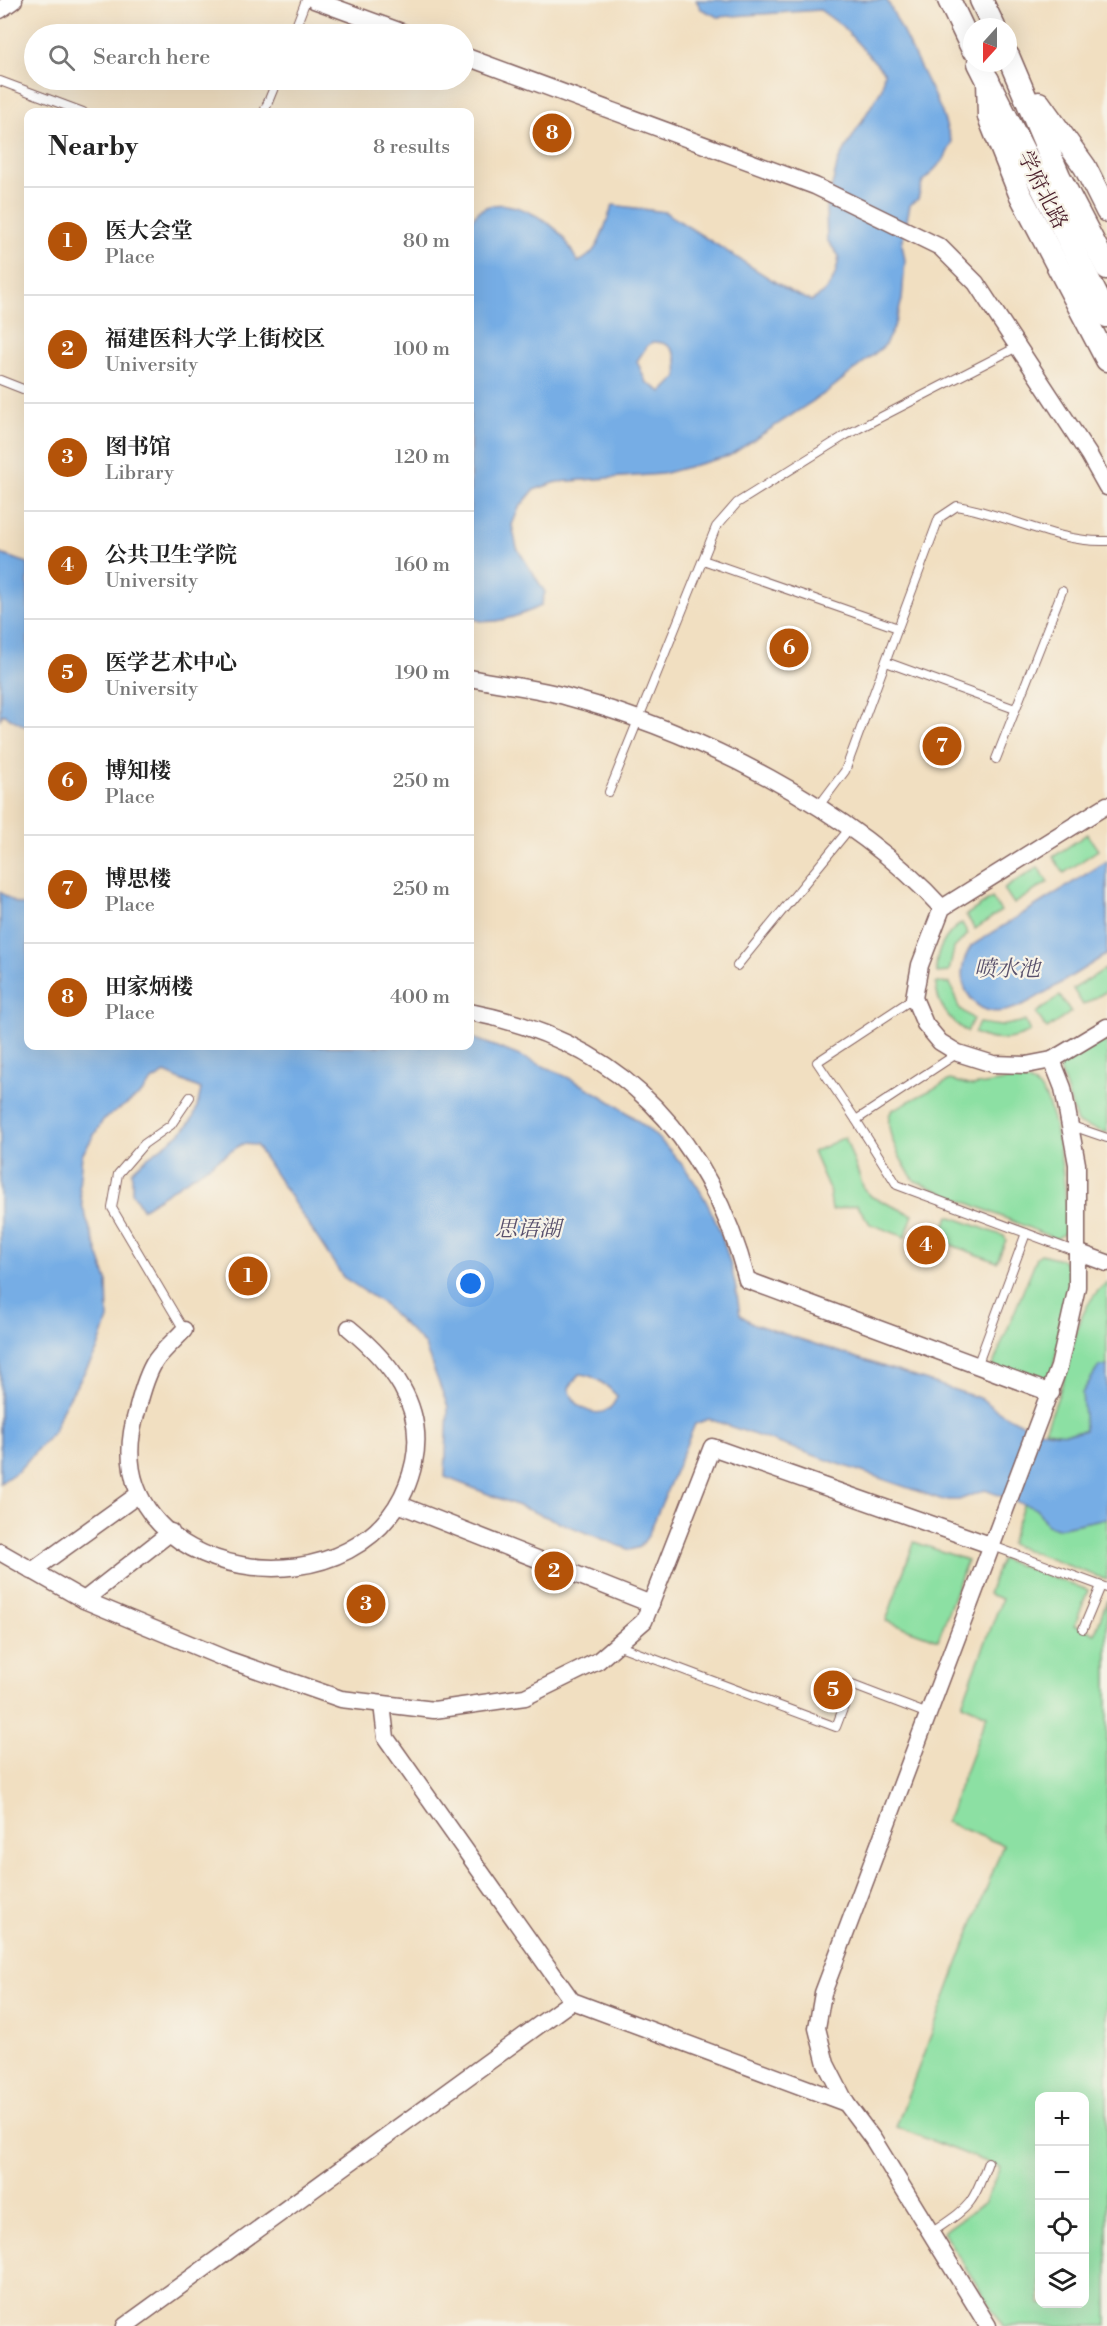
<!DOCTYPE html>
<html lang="en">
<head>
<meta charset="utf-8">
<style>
	:root { --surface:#fff; --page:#f6f6f6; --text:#222; --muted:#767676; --line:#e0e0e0; --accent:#b45309 }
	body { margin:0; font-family:"Libre Bodoni","Noto Serif SC",serif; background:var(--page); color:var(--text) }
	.controls { position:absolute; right:18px; bottom:18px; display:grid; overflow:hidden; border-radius:12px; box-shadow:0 6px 24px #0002 }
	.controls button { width:54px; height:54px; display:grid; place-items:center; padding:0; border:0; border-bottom:2px solid var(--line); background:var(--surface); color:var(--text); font:30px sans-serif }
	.compass { position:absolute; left:963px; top:18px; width:54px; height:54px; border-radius:50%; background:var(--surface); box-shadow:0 6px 24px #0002; rotate:201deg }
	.you { position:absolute; left:471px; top:1284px; width:21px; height:21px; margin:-15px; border:4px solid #fff; border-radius:50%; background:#1a73e8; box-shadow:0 0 0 9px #1a73e833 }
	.badge { display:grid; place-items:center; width:39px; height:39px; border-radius:50%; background:var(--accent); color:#fff; font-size:20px; font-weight:700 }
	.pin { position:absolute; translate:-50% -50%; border:3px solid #fff; box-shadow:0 2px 6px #0006 }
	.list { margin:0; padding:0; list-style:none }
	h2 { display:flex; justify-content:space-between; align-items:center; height:78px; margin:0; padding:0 24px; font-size:26px }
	h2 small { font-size:20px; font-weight:400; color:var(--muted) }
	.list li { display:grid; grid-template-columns:39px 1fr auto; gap:18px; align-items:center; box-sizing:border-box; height:108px; padding:0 24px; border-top:2px solid var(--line) }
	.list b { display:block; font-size:22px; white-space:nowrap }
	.list p { margin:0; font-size:20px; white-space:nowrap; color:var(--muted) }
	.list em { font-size:20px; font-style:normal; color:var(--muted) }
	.icon { flex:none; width:33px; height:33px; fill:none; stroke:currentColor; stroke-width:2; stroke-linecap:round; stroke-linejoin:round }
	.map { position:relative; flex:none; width:1107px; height:2326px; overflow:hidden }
	.search { position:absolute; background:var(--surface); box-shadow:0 6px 24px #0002; left:24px; top:24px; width:450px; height:66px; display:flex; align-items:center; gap:15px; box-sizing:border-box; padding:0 21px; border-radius:33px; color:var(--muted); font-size:22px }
	.panel { position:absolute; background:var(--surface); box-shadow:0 6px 24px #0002; left:24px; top:108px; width:450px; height:942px; border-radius:12px }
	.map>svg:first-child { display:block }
</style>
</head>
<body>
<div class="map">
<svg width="1107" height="2326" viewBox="0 0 1107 2326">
	<rect width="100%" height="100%" fill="#f7f3e8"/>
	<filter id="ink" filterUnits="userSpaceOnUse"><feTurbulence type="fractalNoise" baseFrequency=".0167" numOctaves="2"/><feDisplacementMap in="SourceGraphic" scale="12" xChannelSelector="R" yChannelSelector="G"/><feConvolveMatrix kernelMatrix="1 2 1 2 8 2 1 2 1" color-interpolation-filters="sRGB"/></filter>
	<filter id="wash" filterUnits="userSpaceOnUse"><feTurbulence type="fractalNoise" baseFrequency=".008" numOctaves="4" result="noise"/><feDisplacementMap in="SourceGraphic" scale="24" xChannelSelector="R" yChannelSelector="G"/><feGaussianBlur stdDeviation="1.35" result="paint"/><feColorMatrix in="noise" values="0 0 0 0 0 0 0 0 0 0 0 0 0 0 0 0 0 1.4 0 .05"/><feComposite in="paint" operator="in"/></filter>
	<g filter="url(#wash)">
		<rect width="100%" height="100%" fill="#f1dfc1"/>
		<!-- green -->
		<g fill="#8ce0a3" stroke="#6b8067" stroke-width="1.5" fill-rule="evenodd">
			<path d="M1087,834L1098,850L1064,873L1053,857Z"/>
			<path d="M1038,867L1048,882L1014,904L1004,889Z"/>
			<path d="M992,898L1001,911L975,929L966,915Z"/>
			<path d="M962,923L968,934L954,948L949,972L937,973C933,954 946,933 962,923Z"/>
			<path d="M1105,969L1107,991L1083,1005L1073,989Z"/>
			<path d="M936,983H950L959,1008L973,1019L967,1032C950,1021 936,1004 936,983Z"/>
			<path d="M1060,996L1071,1012L1047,1029L1036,1013Z"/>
			<path d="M1025,1021L1030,1032C1012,1041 992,1042 974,1033L979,1023L1001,1026Z"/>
			<path d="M1107,1032V1133L1077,1123L1058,1063Z"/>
			<path d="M1017,1079C1024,1081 1033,1082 1039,1088C1057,1104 1067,1199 1067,1225L1066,1232L1056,1239L915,1181C904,1167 880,1126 892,1110L950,1080L972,1086Z"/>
			<path d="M845,1137L864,1189L872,1197L913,1215L905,1237L870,1224L857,1205L832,1210L829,1189L813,1152Z"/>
			<path d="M949,1216L1004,1236L1006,1240L997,1262L938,1240Z"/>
			<path d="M1041,1254L1061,1259L1073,1273L1049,1387L992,1367L1037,1257Z"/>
			<path d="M1107,1282V1366H1099L1086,1430L1070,1436L1045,1430C1052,1413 1059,1395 1064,1378C1075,1342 1077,1307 1107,1282Z"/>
			<path d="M1024,1503L1037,1509L1047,1525L1058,1528L1107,1518V1580L1010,1544Z"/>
			<path d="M914,1542L967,1560L938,1640L886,1621Z"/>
			<path d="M1001,1559L1088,1590L1075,1625L1095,1633L1107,1600V2326H1003L943,2232L985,2202L1000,2167L896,2127L1003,1845L946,1822L987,1715L962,1704L1002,1599L988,1594ZM1040,2096H1084V2304H1040Z"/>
		</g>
		<!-- water -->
		<g fill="#76ade5" stroke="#606688" stroke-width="1.5" fill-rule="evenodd">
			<path d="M696,0H887L941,110L952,143L944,159L922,183L918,199L910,205L902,244L905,260L902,300L893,330L884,346L827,392L729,456L662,474L557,482L534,490L519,508L512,525L517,548L545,592L541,606C524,614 485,630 470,616V221C474,216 478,211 484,208C508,196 549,219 563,237C569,245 573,254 578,262C602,252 603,226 613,205L665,212L791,292L811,301C831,290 836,278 839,256L827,240L826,210L838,161L882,88L884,72L842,26L820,10L718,17L701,9ZM653,342C675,341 679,359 677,377L662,392L646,382L637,361L647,346Z"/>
			<path d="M0,554L28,563V728L3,714L0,719Z"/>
			<path d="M1107,861V954C1090,965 1073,975 1056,986C1030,1001 990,1031 968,994C958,978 962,961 971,946Z"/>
			<path d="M0,892L16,903L28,906V1046H470V1037C616,1090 719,1146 740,1315L754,1324L982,1399C1009,1421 1050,1442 1085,1430L1082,1393L1099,1366H1107V1518L1058,1528L1047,1525L1037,1509L985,1490L959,1500H943L709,1419L695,1424L648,1536L640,1547L630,1550L445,1477L448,1407L424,1344L382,1303L343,1277L256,1145L242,1144L142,1209L132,1192V1171C148,1153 177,1141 191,1121C197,1113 199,1099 201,1089L165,1073L153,1080L140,1095L103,1120L82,1155L79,1186L83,1208L107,1280L108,1319L97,1351L62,1410L54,1431L18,1471L0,1483ZM579,1374C593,1374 608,1386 617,1396C608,1425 574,1412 569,1388Z"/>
		</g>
	</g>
	<g filter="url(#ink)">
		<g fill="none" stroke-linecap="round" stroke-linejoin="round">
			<defs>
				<g id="service">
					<path d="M293,34L306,0"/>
					<path d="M0,81L83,112"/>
					<path d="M264,112L277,80"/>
					<path d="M0,380L28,391"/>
					<path d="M703,560L898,628L845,771L818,807"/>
					<path d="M898,628L939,518L957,506C1007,514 1056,543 1107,541"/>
					<path d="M886,662L1015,709"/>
					<path d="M996,759L1062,591"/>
					<path d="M609,792L716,527L737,503L846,435L1017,347"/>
					<path d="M737,966L850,828"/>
					<path d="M958,1053L856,1120L897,1185L1077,1252"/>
					<path d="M856,1120L817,1062L914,998"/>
					<path d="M1072,1126L1107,1138"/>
					<path d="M184,1330L112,1208L118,1174L144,1144L171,1125L190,1097"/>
					<path d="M977,1366L1026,1233"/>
					<path d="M990,1545L1107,1588"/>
					<path d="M1083,1629L1101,1586"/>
					<path d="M617,1645L836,1727L852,1685L928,1714"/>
					<path d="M931,2233C970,2206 972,2207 988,2162"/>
				</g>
				<g id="minor">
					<path d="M314,0L407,34"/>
					<path d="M0,10L14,0"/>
					<path d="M464,56L815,186L940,247L976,283L1089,455L1107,487"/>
					<path d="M470,678C502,685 536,688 568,697C698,732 851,808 942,908"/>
					<path d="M1107,805L942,908L920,965L914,998L925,1024L940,1042L958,1053L993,1064L1026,1065L1052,1060L1107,1027"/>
					<path d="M470,1012C620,1041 708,1134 747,1280L1051,1393"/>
					<path d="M1077,1252L1107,1263"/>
					<path d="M184,1330C175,1340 164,1349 156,1360C147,1373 141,1395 137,1411C83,1583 378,1633 414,1462C426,1405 390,1362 349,1328"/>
					<path d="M398,1504L651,1604"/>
					<path d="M0,1552L84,1600L226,1659L341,1699L434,1710L525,1697L598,1661L644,1621L712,1447L990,1545"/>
					<path d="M32,1571L139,1494"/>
					<path d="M84,1600L171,1532"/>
					<path d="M382,1704L386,1738L572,2001L846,2103"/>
					<path d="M125,2326L572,2001"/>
					<path d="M988,2326L873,2139L846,2103L826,2064L817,2028L823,1993L1059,1367L1077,1287V1164L1063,1088L1052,1060"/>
				</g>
				<g id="secondary">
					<path d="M949,0L972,48"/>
					<path d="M981,0L994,27"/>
					<path d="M1008,56L1059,176L1107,268"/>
					<path d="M979,63L1107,316"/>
					<path d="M988,80L989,117L1020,194L1107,360"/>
					<path d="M1039,103L1085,167L1107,211"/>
				</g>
			</defs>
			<!-- service casing -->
			<use href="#service" stroke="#846260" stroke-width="10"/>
			<!-- minor casing -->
			<use href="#minor" stroke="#846260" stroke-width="19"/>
			<!-- secondary casing -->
			<use href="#secondary" stroke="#846260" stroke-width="25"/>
			<!-- service -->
			<use href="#service" stroke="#fff" stroke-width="8"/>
			<!-- minor -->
			<use href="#minor" stroke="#fff" stroke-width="16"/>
			<!-- secondary -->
			<use href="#secondary" stroke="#fff" stroke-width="22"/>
		</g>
	</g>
	<g text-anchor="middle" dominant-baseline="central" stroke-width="4.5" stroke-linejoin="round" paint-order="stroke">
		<!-- street labels -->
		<g font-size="21" fill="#4a1f2b" stroke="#f7f3e8">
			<text transform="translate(1042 190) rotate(63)">学府北路</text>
		</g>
		<!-- water labels -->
		<g font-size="22" font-style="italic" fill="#59516c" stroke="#f7f3e8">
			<text x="1007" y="969">喷水池</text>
			<text x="528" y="1229">思语湖</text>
		</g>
	</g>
</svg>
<div class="controls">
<button>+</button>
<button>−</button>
<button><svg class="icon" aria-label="locate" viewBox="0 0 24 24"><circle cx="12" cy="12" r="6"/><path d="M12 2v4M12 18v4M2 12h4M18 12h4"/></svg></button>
<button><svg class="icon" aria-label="layers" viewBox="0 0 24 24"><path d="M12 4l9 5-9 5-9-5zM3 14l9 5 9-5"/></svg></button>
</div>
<svg class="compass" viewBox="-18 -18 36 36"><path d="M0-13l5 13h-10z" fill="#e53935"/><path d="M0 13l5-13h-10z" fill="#767676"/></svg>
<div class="you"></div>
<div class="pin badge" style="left:248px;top:1276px">1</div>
<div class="pin badge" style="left:554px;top:1571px">2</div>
<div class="pin badge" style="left:366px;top:1604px">3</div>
<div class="pin badge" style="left:926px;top:1245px">4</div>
<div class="pin badge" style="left:833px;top:1690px">5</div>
<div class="pin badge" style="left:789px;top:648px">6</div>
<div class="pin badge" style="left:942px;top:746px">7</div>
<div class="pin badge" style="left:552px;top:133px">8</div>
<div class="search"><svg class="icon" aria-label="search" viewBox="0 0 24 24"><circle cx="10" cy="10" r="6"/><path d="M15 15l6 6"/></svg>Search here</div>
<section class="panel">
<h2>Nearby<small>8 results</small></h2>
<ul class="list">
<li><span class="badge">1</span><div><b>医大会堂</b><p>Place</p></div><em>80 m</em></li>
<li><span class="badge">2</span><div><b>福建医科大学上街校区</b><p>University</p></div><em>100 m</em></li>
<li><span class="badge">3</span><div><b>图书馆</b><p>Library</p></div><em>120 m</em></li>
<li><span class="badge">4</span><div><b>公共卫生学院</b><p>University</p></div><em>160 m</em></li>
<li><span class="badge">5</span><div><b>医学艺术中心</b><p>University</p></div><em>190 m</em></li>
<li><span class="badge">6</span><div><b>博知楼</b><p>Place</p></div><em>250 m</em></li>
<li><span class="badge">7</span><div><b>博思楼</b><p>Place</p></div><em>250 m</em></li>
<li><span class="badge">8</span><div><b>田家炳楼</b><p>Place</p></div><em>400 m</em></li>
</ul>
</section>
</div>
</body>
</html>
